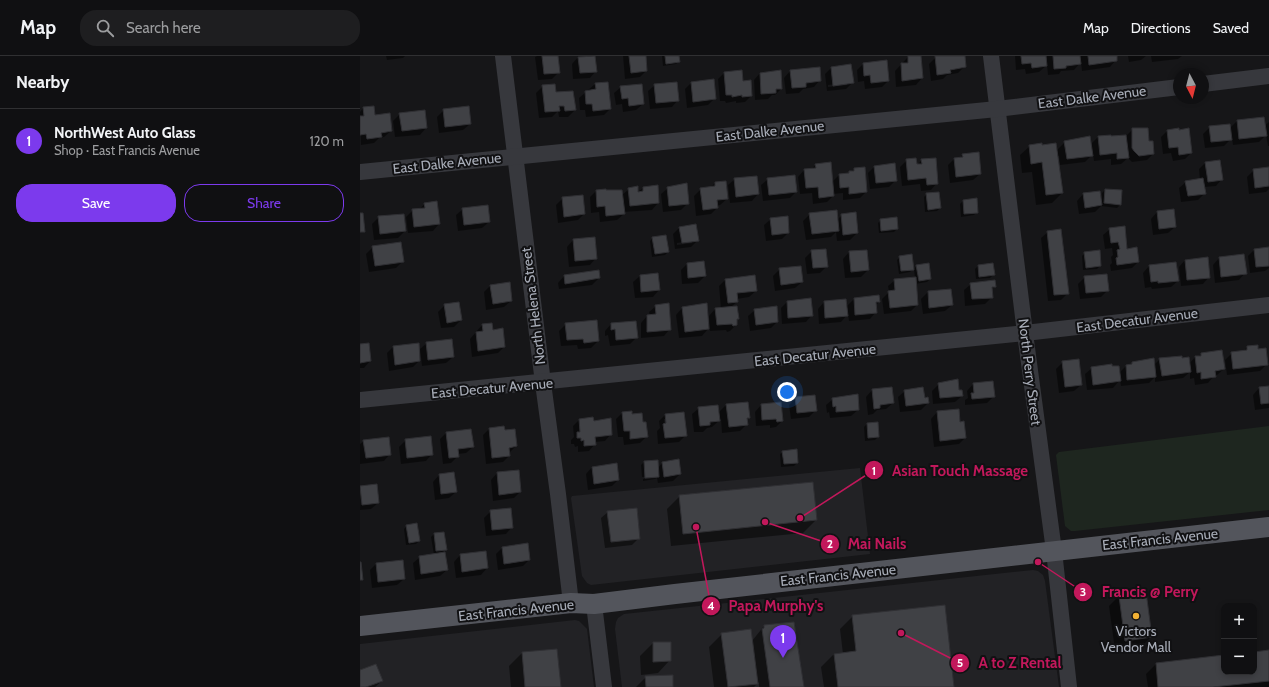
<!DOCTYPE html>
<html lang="en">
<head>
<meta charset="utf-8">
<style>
	:root { --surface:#101012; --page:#1e1e20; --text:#f1f3f6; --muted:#9c9d9f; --line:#303032; --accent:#7c3aed }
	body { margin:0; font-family:Cabin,sans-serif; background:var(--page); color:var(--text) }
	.controls { position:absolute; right:12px; bottom:12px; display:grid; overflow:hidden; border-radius:8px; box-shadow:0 2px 6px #0003 }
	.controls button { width:36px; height:36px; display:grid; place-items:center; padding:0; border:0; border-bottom:1px solid var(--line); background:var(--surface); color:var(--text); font:20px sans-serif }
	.compass { position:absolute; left:813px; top:12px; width:36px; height:36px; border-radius:50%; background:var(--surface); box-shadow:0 2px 6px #0003; rotate:173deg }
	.you { position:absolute; left:427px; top:336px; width:14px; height:14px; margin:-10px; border:3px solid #fff; border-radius:50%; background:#1a73e8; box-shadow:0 0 0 6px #1a73e833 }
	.badge { display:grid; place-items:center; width:26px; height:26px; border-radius:50%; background:var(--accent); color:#fff; font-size:13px; font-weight:700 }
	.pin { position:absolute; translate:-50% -33px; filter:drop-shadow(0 1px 2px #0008) }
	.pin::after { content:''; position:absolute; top:21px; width:14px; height:12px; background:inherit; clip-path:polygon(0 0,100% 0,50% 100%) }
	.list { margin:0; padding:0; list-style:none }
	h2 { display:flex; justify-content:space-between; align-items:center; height:52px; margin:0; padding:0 16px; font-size:17px }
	h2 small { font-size:13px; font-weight:400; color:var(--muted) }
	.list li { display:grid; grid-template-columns:26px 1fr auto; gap:12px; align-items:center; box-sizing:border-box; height:64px; padding:0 16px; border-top:1px solid var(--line) }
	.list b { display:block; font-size:15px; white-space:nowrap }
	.list p { margin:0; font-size:13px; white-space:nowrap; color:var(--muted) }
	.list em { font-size:13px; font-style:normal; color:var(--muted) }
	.actions { display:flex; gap:8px; padding:12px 16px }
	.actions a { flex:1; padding:9px 0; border:1px solid var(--accent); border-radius:16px; text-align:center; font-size:14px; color:var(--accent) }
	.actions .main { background:var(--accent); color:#fff }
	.icon { flex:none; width:22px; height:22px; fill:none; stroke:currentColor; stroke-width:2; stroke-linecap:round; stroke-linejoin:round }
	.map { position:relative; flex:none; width:909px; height:631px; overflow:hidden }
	header { display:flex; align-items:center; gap:24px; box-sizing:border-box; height:56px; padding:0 20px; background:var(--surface); border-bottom:1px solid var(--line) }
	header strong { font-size:19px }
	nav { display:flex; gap:22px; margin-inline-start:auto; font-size:14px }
	.search { width:280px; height:36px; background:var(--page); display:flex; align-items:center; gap:10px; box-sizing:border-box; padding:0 14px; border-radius:16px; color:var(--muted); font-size:15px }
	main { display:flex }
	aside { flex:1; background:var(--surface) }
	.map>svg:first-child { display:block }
</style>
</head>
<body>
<header>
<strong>Map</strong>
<div class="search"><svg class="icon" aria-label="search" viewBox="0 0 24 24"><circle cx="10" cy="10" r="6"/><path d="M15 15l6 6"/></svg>Search here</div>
<nav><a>Map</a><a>Directions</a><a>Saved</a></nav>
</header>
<main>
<aside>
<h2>Nearby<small></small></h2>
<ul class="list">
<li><span class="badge">1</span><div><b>NorthWest Auto Glass</b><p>Shop · East Francis Avenue</p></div><em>120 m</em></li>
</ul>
<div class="actions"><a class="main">Save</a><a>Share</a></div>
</aside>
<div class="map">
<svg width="909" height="631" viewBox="0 0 909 631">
	<rect width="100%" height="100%" fill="#161618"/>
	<!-- built -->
	<g fill="#222225">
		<path d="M500,412L510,498L231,529L227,527L222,520L211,442L212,440Z"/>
		<path d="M673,514L678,515L683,519L685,525L699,631H262L255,573L256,566L258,562L264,558Z"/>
		<path d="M215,564L219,565L227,573L234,631H0V588Z"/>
	</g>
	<!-- green -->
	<path fill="#1e261f" d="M909,370V454L715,475H711L705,470L696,399L699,396Z"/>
	<!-- shadow -->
	<g fill="#0007" fill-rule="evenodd">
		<path d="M26,0H45L43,2L27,4Z"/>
		<path d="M177,0H197L199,16L192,23L178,24L175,1Z"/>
		<path d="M234,0L236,15L230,22L213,23L212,8L218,1Z"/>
		<path d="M263,0H285L286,15L280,21L265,23Z"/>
		<path d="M302,0H318L319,5L316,8L303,10Z"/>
		<path d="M560,0L562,22L556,29L536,31L535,15L548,1Z"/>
		<path d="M589,0H604L605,10L598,17L587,19L583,23L571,25L569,8L576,1Z"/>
		<path d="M655,0H685V2L687,0H756V4L750,11L722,15L721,6L714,14L701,15L699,18L688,19L687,9L679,16L666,18L665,13L656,14Z"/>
		<path d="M768,0H786L781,4L769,6Z"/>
		<path d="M791,0H822L818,3L792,6Z"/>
		<path d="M503,8L528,25L522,31L505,33L504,25L498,26L497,14Z"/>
		<path d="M471,12L492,27L486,33L467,35L465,18ZM487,27V29L468,31V29Z"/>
		<path d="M430,15L460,24L454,31L443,33L439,37L426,38L424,22Z"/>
		<path d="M364,17L382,26L391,40L385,46L376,47V45L366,47L365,45H360L358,23Z"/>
		<path d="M400,17L421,33L415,39H412L408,43L395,44L394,24Z"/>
		<path d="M331,27L355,42L348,49L327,52L325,33Z"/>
		<path d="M235,28L250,53L244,59L226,61L225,54H220L219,42Z"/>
		<path d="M295,29L318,44L312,51L290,53L288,35Z"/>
		<path d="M183,30L195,37L215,54L208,61H199L198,55L192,61L179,62L176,37Z"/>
		<path d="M261,31L283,48L276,54L263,56L262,48L256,49L254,37Z"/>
		<path d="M3,52L15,60L31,75L24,81L19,82L14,87L1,89L0,56Z"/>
		<path d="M84,54L110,68L103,74L79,77L77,61Z"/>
		<path d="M40,58L66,72L60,79L35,81L33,65Z"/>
		<path d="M877,65L904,70L909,66V90H908L906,79L899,86L873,89L872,82L864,90L845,92L843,78L850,71L869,73Z"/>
		<path d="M773,73L788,86L793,98L787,104L772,106L768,102L761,108L751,109V103L734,105L733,98L725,106L700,109L699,100H697L702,137L692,147L676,149L672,116L662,117L660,99L670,90H681L696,95L705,86L730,89L738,81L766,80Z"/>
		<path d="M828,73L831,97L825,103L813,105L811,97L803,98L801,81L807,75Z"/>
		<path d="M603,99L620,118L613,124L590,127L588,109L594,103H599Z"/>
		<path d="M547,104L556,110L562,104L577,127L571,134L561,135L560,128L542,130L540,111Z"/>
		<path d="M845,107L862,123L856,130L844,131L845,137L838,144L821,146L819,132L826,126L840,124L839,113Z"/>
		<path d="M456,109L472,126L479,119L487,118L495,113L506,136L500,142L483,144V137L473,138V140L467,146L453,148L452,137L440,138L438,121L444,114L451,113Z"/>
		<path d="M514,111L536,124L529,131L510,133L508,117Z"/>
		<path d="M909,112V133L906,136L889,138L887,121L894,114Z"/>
		<path d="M375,123L398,138L392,145L370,147L368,129Z"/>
		<path d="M408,123L436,136L430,142L403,145L401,129Z"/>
		<path d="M355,127L367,143L360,149L357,150V152L351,158L336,160L334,140L341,133L351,131Z"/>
		<path d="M297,130L298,147L292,154L263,156L264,158L257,164L240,166L239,156L231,157L230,141L236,135L262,139L269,133L277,137L283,132Z"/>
		<path d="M308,132L328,147L321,154L303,156L301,138Z"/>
		<path d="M745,134L760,149L757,152L741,150L735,156L719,158L717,145L723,138L740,136L742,145V137Z"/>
		<path d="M567,138L580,152L577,155L565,156L564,141Z"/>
		<path d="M203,142L224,158L218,164L198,167L196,149Z"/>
		<path d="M616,144L617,156L614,159L601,161L600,148L603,145Z"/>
		<path d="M65,148L79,168L73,175L48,177L46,161L53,154H58Z"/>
		<path d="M103,153L129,166L122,172L98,175L96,159Z"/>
		<path d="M797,156L815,171L808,177L793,179L791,163Z"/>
		<path d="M450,158L477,164L482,159L497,177L490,184L477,185L476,176L471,181L446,184L443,165Z"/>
		<path d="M19,161L45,175L38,182L14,184L12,168Z"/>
		<path d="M411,163L428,177L422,183L406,185L404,169Z"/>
		<path d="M521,164L537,173L534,176L519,177L518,167Z"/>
		<path d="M320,171L338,184L331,191L315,193L313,178ZM332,185V187L317,189V187Z"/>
		<path d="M750,173L778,206L772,212L751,215L750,209L752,207L751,201L753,199L752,192L745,193L743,179Z"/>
		<path d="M688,176L708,237L701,244L688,245L681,182Z"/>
		<path d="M234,182L236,202L230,209L209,211L207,191L213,184Z"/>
		<path d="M293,182L308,196L305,199L292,201L290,185Z"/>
		<path d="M13,191L42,206L36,212L9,216L6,198Z"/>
		<path d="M909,192V212L905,215L890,217L888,200L894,194Z"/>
		<path d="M452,195L467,210L460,217L447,218L445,202Z"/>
		<path d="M506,195L508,214L501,221L485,222L483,203L489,196Z"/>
		<path d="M725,197L740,210L737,213L723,214L722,200Z"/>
		<path d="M883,199L885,217L879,224L855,227L853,209L859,202Z"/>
		<path d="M540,201L553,213L550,216L539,218L537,204Z"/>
		<path d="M847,202L849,221L843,228L821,230L819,211L825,204Z"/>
		<path d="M327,208L345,220L338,227L322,228L321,214Z"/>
		<path d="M632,208L633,219L630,222L616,223L615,213L618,210Z"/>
		<path d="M557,210L570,223L567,226L555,228L557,249L551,255L524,258L522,243L529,236L528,230L535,224L555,222L554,213Z"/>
		<path d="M789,210L818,225L811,231L792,233L791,231L785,232L783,217Z"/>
		<path d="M420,213L442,226L435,232L415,235L413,220Z"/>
		<path d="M298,218L299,234L293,241L275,242L273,226L280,220Z"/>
		<path d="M204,220L239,222L232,229L199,233L198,227Z"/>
		<path d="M725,221L748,234L741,241L720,243L718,228Z"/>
		<path d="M365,224L396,235L389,241L377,243V246L371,251L378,263L376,264V269L370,275L367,276L366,274L350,275L349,260L355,253H361L359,230Z"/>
		<path d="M611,228L635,230L631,234L632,241L625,248L605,250L604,234Z"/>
		<path d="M131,229L151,245L144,251L126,254L124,236Z"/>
		<path d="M590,234L592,249L585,255L563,258L561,243L568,236Z"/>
		<path d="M494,243L519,246L516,249V256L510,263L489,265L488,258L481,266L459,268L458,253L464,246L486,251Z"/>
		<path d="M427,246L452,259L446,266L422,268L421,252Z"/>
		<path d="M85,249L101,264L94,271L81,272L78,256Z"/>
		<path d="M296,250L310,273L304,280L281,282V267L287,260H290L289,256Z"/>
		<path d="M322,252L348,273L342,280L319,282L316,259Z"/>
		<path d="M395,254L417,266L411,272L390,275L388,260Z"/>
		<path d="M206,268L238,285L231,292L218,293L217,289L201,290L199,275Z"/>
		<path d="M251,268L277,281L270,288L250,290L248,279L245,280V275Z"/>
		<path d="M122,269L132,275L144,291L138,297L112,301L110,283Z"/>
		<path d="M67,287L93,301L86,307L62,310L60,293Z"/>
		<path d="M0,289L10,305L4,312H0Z"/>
		<path d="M33,291L59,305L53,311L29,315L27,297Z"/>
		<path d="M887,291L897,295L907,308L900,315L867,319L865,304L872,297L883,296Z"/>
		<path d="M841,298L864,313L857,319L854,320L848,327L835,329L834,322L830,323V316L823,322L795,326V321L789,327L761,330L760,324L753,332L727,334L725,318L732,312L759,317L766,310L770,309L772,307L794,309L800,303H821L829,308L835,301H838Z"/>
		<path d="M703,306L721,329L714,335L699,337L696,313Z"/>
		<path d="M579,328L598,335L602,340L595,346L573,348L572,335Z"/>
		<path d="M613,328L634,340L627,347L605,349V344L608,342L607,335Z"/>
		<path d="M909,331V352L895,354L893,339L899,332Z"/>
		<path d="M512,334L533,347L526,353L517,354L513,358L508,359L506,341Z"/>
		<path d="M545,335L564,343L568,347L561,354L540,356L538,341Z"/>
		<path d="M436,342L456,354L449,361L431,363L429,349Z"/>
		<path d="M473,343L498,354L491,360L470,362L469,356L467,357L466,349Z"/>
		<path d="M366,349L389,361L386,364L387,368L380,375L362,377L361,363L352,371L347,372L343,376H334L332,358L339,352L358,357Z"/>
		<path d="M401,349L422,365L416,371L410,372V369L396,370L395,356Z"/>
		<path d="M271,356V359L282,368L286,381L280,387L264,389L263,381H258L256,363L262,357Z"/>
		<path d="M577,356L599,367L605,382L599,388L574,391L571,363Z"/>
		<path d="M305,359L326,379L319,386L298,388L297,375L300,372L299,365ZM304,363H306L307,372H305Z"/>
		<path d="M219,364L233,366L251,378L245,385L235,386V388L229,395L218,396V390L215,391L214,388H211V384L214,381L213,370Z"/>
		<path d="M507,368L518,381L515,384L505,385L504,371Z"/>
		<path d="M129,373L144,375L156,390L149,397V400L143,406L126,408L123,379Z"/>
		<path d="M110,375L113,391L106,397L98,398V400L91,407L83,408L80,383L86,377Z"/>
		<path d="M46,384L72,398L66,405L41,408L39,391Z"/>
		<path d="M4,385L30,398L24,405L0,408V388Z"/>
		<path d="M423,396L437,407L434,410L421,411L420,398Z"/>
		<path d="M284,406L298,412L302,407L320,418L313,425L298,427L297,422L295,423L283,425V423L297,422V420L282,421L281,409Z"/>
		<path d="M232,411L258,424L252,430L228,434L226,418Z"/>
		<path d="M137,417L160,436L154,442L133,445L131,424Z"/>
		<path d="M79,419L96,436L89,442L75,444L73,426Z"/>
		<path d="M1,431L18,447L11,453L0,454Z"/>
		<path d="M320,440L456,464L443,477L311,490L307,453Z"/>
		<path d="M131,455L152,471L146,478L126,480L124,462Z"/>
		<path d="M248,456L279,482L272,489L245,492L241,462Z"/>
		<path d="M47,470L59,485L56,488L46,489L44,473Z"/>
		<path d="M74,478L86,493L81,498L87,514L80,520L55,524L53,507L60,501L74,499L71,481Z"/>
		<path d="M142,492L169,504L163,510L138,514L136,498Z"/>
		<path d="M125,496L127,512L121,519L96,522L94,506L100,499Z"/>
		<path d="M16,508L44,523L37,529L12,532L10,514Z"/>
		<path d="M759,540L791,581L782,590L755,594L749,550Z"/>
		<path d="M493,560L593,631H464L461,611L474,598H483L480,573Z"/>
		<path d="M404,570L442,631H399V626L394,631H354L349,591L362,578L392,585Z"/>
		<path d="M293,587L310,604L298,617L281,619L280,600Z"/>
		<path d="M909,595V631H788L786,618L796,608L864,600V616H894V597Z"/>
		<path d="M162,597L200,631H151L149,610Z"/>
		<path d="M0,615L22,625L15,631H0Z"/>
		<path d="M286,621L312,631H276Z"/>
	</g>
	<!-- building -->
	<g fill="#404145" stroke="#303034">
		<path d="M182,0H198L200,17L184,18Z"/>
		<path d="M235,0L237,16L220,17L218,1Z"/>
		<path d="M269,0H286L287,15L271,17Z"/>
		<path d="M305,0H319L320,6L306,8Z"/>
		<path d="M548,0H561L563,22L542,25L541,7H548Z"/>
		<path d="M575,0H605L606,11L590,14L591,17L577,19Z"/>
		<path d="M661,0H686L687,10L672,12L671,7L662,8Z"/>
		<path d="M693,0H720L721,8L706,10V12L694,13Z"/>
		<path d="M728,0H757V5L729,9Z"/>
		<path d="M527,4L529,25L511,27L510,19L504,20L503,7Z"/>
		<path d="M491,8L494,27L473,30L471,11Z"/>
		<path d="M460,11L461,25L446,27V31L432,32L430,14Z"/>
		<path d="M382,14L383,25L391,24L392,40L382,41V39L372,41V39H366L364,16Z"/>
		<path d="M421,14L422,33H416V37L401,38L400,17Z"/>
		<path d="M354,23L356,43L333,46L331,26Z"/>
		<path d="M248,26L251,53L233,55L232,48H226L225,35L236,33L235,27Z"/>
		<path d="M317,26L319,45L296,47L294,28Z"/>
		<path d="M195,28L196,36L213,35L216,54L205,55L204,50H199L200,55L185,56L182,29Z"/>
		<path d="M282,28L284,48L269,50L268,42L262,43L260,30Z"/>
		<path d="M14,50L15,59L30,57L32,75L21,77L22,81L7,83L6,78L0,79V60H4L3,51Z"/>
		<path d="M109,50L111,68L85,71L83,53Z"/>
		<path d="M65,54L67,72L42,75L39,57Z"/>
		<path d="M904,61L907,80L879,83L877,64Z"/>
		<path d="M870,68L872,84L851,86L849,70Z"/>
		<path d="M772,72H788L789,85H793L794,98L779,100L774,95L772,92Z"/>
		<path d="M819,72V74L829,72L832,97L819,99L818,91L809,92L807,74Z"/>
		<path d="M751,79V80L766,79L769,102L757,103V97L740,99L738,80Z"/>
		<path d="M730,80L733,100L707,103L704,85Z"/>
		<path d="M682,87V89L696,87L703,137L686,139L682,106L671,108L669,89Z"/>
		<path d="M619,96L621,118L596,121L594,102L603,101L602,98Z"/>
		<path d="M556,102L557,108H562L561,103L576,102L578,128L567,129L566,122L548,124L546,103Z"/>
		<path d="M860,104L863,124L848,126L845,106Z"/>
		<path d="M471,106L474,140L459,142L458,131L446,132L444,113L456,112L455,108Z"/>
		<path d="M535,107L537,125L516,127L514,110Z"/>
		<path d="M505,111L507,136L489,138V131L480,132L479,118L489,117V115H494V112Z"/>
		<path d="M909,111V130L895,132L893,113Z"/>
		<path d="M435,119L437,136L409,139L407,122Z"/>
		<path d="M397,120L399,138L376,141L374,122Z"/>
		<path d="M843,122L846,138L828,140L825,125Z"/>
		<path d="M366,125L368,143L357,144L358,152L343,154L340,132L355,130V126Z"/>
		<path d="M327,127L329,148L309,150L307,131Z"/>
		<path d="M298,129L299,147L270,150L268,132L278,130V136L283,135V131Z"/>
		<path d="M246,133V134H262L265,158L246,160L245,150L237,151L236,134Z"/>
		<path d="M745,133L762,134L761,149L744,147Z"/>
		<path d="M740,135L742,149L725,152L723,137Z"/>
		<path d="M579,136L581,152L568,154L566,137Z"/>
		<path d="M223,139L225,158L204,161L202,141Z"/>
		<path d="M617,142L618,157L604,158L603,144Z"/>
		<path d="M77,145L80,168L54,171L52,153L65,152L64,147Z"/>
		<path d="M128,149L130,166L104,169L102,152Z"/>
		<path d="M814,153L816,171L799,173L797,155Z"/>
		<path d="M477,154L479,175L452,178L449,157Z"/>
		<path d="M496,156L498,177L483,179L481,158Z"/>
		<path d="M0,157H3L5,176H0Z"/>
		<path d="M44,158L46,175L20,178L18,160Z"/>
		<path d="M428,160L429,177L412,179L410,162Z"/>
		<path d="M537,161L538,173L521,175L520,163Z"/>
		<path d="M336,168L339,185L322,187L319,171Z"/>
		<path d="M765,170L767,193L777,191L779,206L757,209L756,202L758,201L757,194L760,193L758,186L751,187L749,172Z"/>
		<path d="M701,173L709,238L694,239L687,175Z"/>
		<path d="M306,179L309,196L295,198L292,181Z"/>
		<path d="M235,181L237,203L215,205L213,183Z"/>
		<path d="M41,186L44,206L15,210L12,190Z"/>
		<path d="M909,191V210L896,211L894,193Z"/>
		<path d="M466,193L468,211L453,212L451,194Z"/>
		<path d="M507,194L509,214L491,216L489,195Z"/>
		<path d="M740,194L741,210L726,212L724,196Z"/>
		<path d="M552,198L554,214L541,215L539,200Z"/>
		<path d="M884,198L887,218L861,221L859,201Z"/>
		<path d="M848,201L850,222L827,224L825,204Z"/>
		<path d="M344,205L346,220L328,222L327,207Z"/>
		<path d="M816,206L819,225L798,227V225L791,226L789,209Z"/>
		<path d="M569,207L571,223L559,225L556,209Z"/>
		<path d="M633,207L635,219L619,221L618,209Z"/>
		<path d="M441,210L443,226L421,229L419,212Z"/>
		<path d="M239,214L240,222L205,228L204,219Z"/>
		<path d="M298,217L300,234L281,236L280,219Z"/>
		<path d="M747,218L749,235L726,237L724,220Z"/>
		<path d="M395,219L397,235L377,237L378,246L368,247L365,223Z"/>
		<path d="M556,221L558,249L530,252L528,235L535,234L534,223Z"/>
		<path d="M635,224L636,231H632L633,242L612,243L610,227Z"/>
		<path d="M150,226L152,245L133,248L130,229Z"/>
		<path d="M591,233L593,249L569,252L568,235Z"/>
		<path d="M519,239L520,246H516L517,257L495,259L494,242Z"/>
		<path d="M451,242L453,260L428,262L427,245Z"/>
		<path d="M486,243L488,260L465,262L464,245Z"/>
		<path d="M99,246L102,264L87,267L84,248Z"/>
		<path d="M309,247L311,274L287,276V259L296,258L295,249Z"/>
		<path d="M347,247L349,273L325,276L322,251Z"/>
		<path d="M377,250L379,263H377V269L373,270L372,268L357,269L355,252Z"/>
		<path d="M417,250L418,266L396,269L394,253Z"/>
		<path d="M237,264L239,285L224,287L223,283L207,284L205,267Z"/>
		<path d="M276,265L278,282L256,284L255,273L251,274V267Z"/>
		<path d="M132,267L133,274L143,272L145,291L118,295L116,276L123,275L122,268Z"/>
		<path d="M92,283L94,301L68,304L66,286Z"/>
		<path d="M9,287L11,305L0,307V288Z"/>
		<path d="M59,287L60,305L35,309L33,290Z"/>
		<path d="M898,289V293L906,292L908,309L873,313L871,296L887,294V290Z"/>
		<path d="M862,294L865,313L855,315L856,321L841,323V316L837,317L835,300H841V297Z"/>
		<path d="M822,300V302L829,301L831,316L802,320L799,302Z"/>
		<path d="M794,302L796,321L767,324L766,309L772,308V306Z"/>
		<path d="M719,303L722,329L705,331L702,305Z"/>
		<path d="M752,308V310H759L761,325L733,329L731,311Z"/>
		<path d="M598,323L599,334H602L603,340L580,342L578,327Z"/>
		<path d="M633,325L635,341L612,343L611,337H614L613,327Z"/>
		<path d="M909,330V347L901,348L899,331Z"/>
		<path d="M532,331L534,347L520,349V352L514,353L512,333Z"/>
		<path d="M563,331L565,342L568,341L569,347L546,350L544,334Z"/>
		<path d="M498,338L499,354L476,356V350L473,351L472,342Z"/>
		<path d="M455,339L457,355L437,357L435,341Z"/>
		<path d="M388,346L390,362H387L388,369L369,371L366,348Z"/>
		<path d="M421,346L423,365L417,366L416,363L402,364L401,348Z"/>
		<path d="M358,349L360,365L350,366V369L340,370L338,351Z"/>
		<path d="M599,353L600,366L604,365L606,382L580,385L577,355Z"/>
		<path d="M272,355V358L282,357L283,366H286L288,381L270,383V375H264L262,356Z"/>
		<path d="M324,356L327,380L305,382L303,368L306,367L305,358Z"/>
		<path d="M233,361L234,365L251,362L252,379L235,381L236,389L224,390V384L221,385V382H217V376H220L219,363Z"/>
		<path d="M518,366L519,381L508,382L507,367Z"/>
		<path d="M144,370L145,374L155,373L157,390L149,392L150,400L132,402L129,372Z"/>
		<path d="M111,373L114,391L98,393L99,401L89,402L86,376Z"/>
		<path d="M71,380L73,399L47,402L45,383Z"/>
		<path d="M29,381L31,399L6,402L3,384Z"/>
		<path d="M437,393L438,407L424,408L422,395Z"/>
		<path d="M319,403L321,418L304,421L302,406Z"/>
		<path d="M298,404L299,421L285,422L284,405Z"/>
		<path d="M257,407L259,424L234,428L232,411Z"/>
		<path d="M159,414L161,436L139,439L137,416Z"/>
		<path d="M94,416L97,436L81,438L79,418Z"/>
		<path d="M453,426L457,464L323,478L319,439Z"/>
		<path d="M17,428L19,447L2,449L0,430Z"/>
		<path d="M151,452L153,472L132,474L130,454Z"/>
		<path d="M277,452L280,483L251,486L247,455Z"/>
		<path d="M57,467L60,485L49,487L46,469Z"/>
		<path d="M84,476L87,494L76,495L74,477Z"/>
		<path d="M168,487L170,504L144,508L142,491Z"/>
		<path d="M126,495L128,512L102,516L100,498Z"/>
		<path d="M85,496L88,514L61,518L59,500Z"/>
		<path d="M43,504L45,523L18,526L16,507Z"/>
		<path d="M0,506H1L3,524H0Z"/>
		<path d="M786,536L792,581L765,585L759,540Z"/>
		<path d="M585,549L594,631H478L474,598L496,595L492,559Z"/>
		<path d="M434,566L444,631H410L402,573L404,572V569Z"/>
		<path d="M391,573L398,628L368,631L361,577Z"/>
		<path d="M293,586H311V605L293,606Z"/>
		<path d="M197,593L201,631H165L162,596Z"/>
		<path d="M909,594V625L853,631H798L796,607L864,599V616H894V596Z"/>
		<path d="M16,608L23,625L6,631H0V614Z"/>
		<path d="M313,619V631H286L285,620Z"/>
	</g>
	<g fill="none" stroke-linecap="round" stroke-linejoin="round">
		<!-- minor -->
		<g stroke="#37383d" stroke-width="16">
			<path d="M143,0L183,327L198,438L211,547"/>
			<path d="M631,0L665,277L694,495L709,631"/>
			<path d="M843,28L909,20"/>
			<path d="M0,116L637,53L819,31"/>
			<path d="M0,344L665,277L909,249"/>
			<path d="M234,548L244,631"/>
		</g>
		<!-- major -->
		<path stroke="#53555c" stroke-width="20" d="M0,570L211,547L234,548L315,538L909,471"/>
	</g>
	<!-- markers -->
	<circle fill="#f2b134" stroke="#111113" stroke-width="1.5" cx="776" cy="560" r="4"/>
	<g text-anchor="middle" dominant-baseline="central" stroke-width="4" stroke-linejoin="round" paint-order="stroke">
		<!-- street labels -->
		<g font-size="14" fill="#a8adb8" stroke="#111113">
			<text transform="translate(732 41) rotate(-7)">East Dalke Avenue</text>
			<text transform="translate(410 75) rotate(-6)">East Dalke Avenue</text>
			<text transform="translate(87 107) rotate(-6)">East Dalke Avenue</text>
			<text transform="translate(173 250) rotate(-97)">North Helena Street</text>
			<text transform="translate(777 264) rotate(-7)">East Decatur Avenue</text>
			<text transform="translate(455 299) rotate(-6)">East Decatur Avenue</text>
			<text transform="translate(670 316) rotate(83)">North Perry Street</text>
			<text transform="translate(132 332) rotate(-5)">East Decatur Avenue</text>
			<text transform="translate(800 483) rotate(-6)">East Francis Avenue</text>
			<text transform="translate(478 519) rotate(-6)">East Francis Avenue</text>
			<text transform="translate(156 554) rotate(-6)">East Francis Avenue</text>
		</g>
		<!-- poi labels -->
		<g font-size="14" fill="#a8adb8" stroke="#111113">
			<text x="776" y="575">Victors<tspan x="776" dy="16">Vendor Mall</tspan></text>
		</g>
	</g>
	<!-- callouts -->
	<path fill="none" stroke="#c2185b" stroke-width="1.5" d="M440 462L514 414M405 466L470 488M678 506L723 536M336 471L351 550M541 577L600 607"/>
	<g fill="#c2185b" stroke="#111113" stroke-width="1.5">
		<circle cx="440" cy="462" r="4"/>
		<circle cx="405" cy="466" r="4"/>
		<circle cx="678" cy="506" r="4"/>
		<circle cx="336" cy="471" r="4"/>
		<circle cx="541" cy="577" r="4"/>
		<circle cx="514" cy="414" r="10"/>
		<circle cx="470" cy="488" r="10"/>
		<circle cx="723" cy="536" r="10"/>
		<circle cx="351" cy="550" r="10"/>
		<circle cx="600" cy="607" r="10"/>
	</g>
	<g font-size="12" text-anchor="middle" font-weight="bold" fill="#fff">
		<text x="514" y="419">1</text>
		<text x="470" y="492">2</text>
		<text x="723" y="540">3</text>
		<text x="351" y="554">4</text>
		<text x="600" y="611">5</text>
	</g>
	<g font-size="15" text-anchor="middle" font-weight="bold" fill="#c2185b" stroke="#111113" stroke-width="4" stroke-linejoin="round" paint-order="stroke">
		<text x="600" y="420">Asian Touch Massage</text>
		<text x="517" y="493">Mai Nails</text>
		<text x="790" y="541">Francis @ Perry</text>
		<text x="416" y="555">Papa Murphy's</text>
		<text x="660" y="612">A to Z Rental</text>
	</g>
</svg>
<div class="controls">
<button>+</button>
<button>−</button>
</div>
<svg class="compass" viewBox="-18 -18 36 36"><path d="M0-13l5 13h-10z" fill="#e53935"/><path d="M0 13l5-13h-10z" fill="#9c9d9f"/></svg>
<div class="you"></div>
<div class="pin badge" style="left:423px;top:602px">1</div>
</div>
</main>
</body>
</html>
